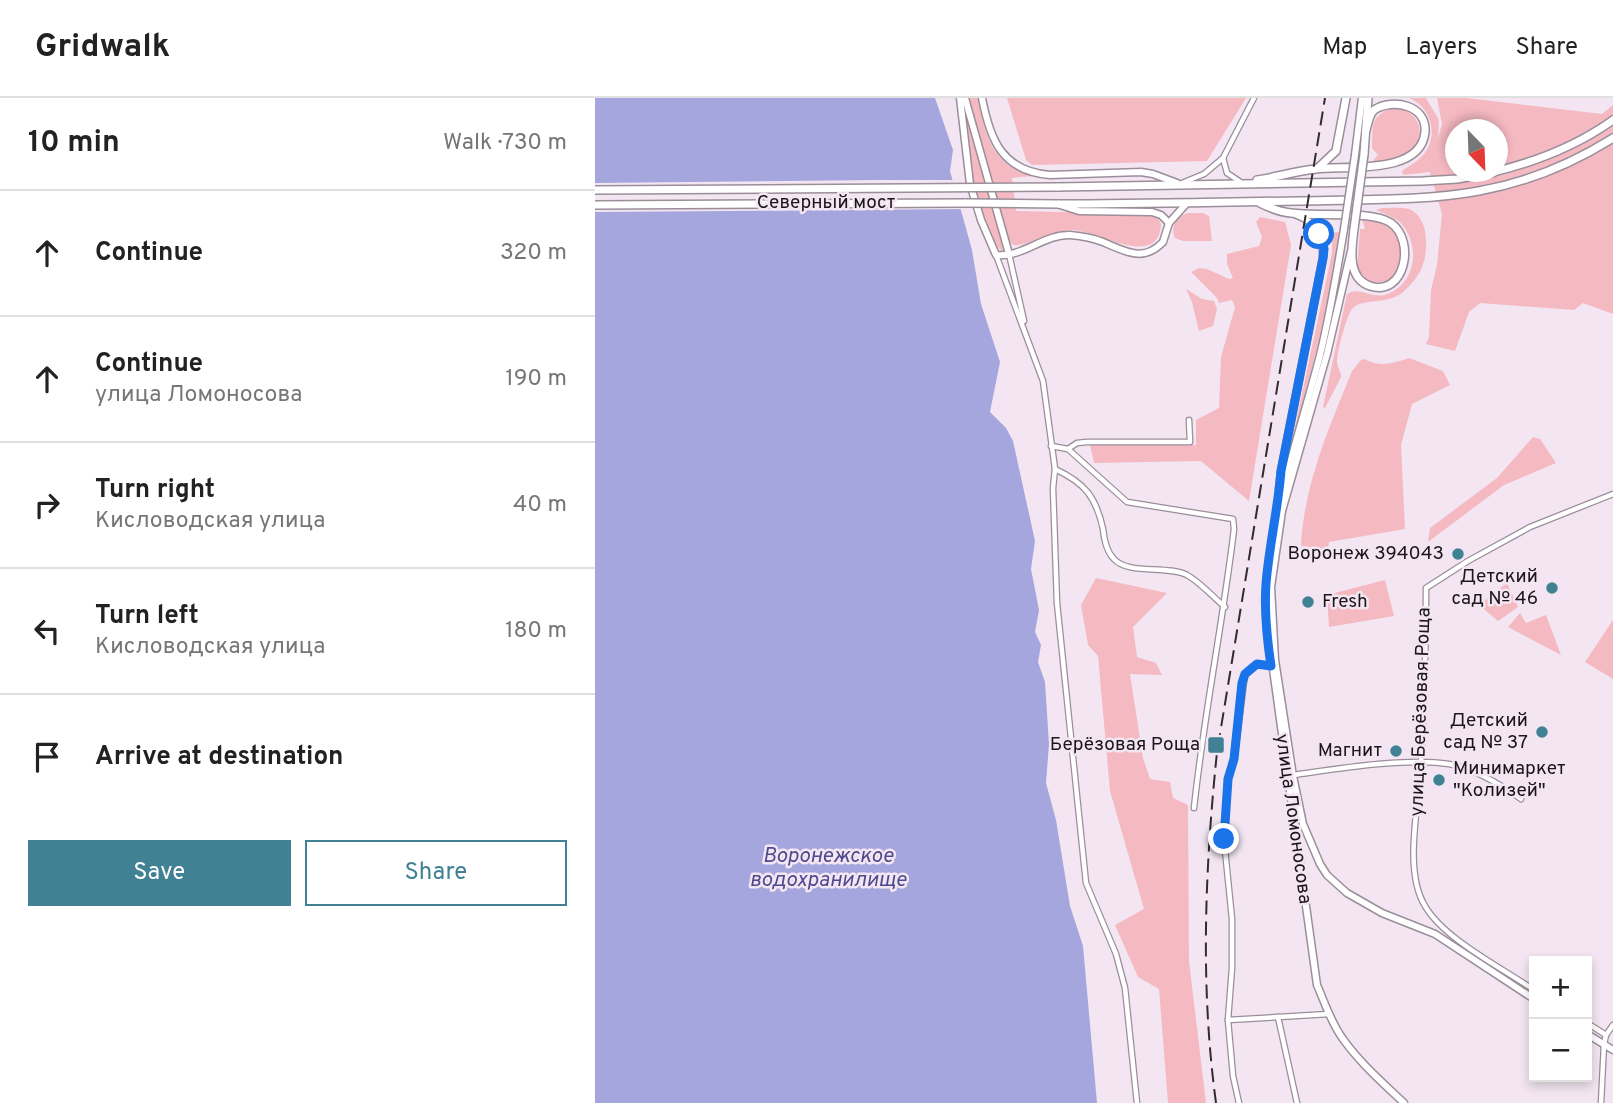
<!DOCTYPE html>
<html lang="en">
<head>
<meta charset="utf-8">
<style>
	:root { --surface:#fff; --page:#f6f6f6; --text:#222; --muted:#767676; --line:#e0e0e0; --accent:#408193 }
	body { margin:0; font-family:Overpass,sans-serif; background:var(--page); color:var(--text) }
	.controls { position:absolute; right:21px; bottom:21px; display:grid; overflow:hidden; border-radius:0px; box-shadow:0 4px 10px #0003 }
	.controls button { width:63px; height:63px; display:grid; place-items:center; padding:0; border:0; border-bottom:2px solid var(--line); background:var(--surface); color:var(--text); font:35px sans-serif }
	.compass { position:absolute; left:850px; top:21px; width:63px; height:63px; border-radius:50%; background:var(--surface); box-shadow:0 4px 10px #0003; rotate:157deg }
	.stop { position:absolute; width:21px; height:21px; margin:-16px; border:5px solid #1a73e8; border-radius:50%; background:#fff }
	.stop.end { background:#1a73e8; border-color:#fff; box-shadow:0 2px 7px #0008 }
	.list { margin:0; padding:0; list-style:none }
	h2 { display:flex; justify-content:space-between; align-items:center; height:91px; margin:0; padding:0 28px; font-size:30px }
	h2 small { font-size:23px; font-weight:400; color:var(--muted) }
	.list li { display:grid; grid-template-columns:46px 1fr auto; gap:21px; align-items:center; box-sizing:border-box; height:126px; padding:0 28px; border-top:2px solid var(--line) }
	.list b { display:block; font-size:26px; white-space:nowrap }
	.list p { margin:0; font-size:23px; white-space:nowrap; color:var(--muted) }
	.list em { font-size:23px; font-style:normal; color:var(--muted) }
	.actions { display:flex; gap:14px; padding:21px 28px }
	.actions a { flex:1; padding:16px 0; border:2px solid var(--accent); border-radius:0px; text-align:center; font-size:24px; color:var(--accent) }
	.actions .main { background:var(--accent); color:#fff }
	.icon { flex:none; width:38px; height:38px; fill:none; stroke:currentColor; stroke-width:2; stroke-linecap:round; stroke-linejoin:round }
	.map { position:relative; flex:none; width:1018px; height:1005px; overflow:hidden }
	header { display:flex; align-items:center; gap:42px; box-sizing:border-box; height:98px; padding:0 35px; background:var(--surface); border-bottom:2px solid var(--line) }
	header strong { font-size:33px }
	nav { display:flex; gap:38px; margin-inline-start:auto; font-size:24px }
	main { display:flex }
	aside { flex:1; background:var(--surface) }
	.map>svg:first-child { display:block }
</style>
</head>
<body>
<header>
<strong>Gridwalk</strong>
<nav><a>Map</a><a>Layers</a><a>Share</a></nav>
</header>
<main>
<aside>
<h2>10 min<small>Walk · 730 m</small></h2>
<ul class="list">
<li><svg class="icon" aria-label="ahead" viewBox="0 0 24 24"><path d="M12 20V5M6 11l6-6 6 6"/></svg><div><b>Continue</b></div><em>320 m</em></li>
<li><svg class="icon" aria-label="ahead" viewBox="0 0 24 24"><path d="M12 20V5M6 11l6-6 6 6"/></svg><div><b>Continue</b><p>улица Ломоносова</p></div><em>190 m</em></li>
<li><svg class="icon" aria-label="right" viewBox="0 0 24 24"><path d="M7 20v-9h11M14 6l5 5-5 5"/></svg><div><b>Turn right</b><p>Кисловодская улица</p></div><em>40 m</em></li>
<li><svg class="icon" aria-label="left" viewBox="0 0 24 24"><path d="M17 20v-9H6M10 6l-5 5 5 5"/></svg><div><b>Turn left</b><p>Кисловодская улица</p></div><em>180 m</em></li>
<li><svg class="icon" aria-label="arrive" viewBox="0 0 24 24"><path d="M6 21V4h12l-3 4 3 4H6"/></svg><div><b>Arrive at destination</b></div></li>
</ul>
<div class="actions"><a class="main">Save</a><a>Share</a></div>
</aside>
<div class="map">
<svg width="1018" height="1005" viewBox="0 0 1018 1005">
	<rect width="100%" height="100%" fill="#f3e6f2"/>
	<!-- green -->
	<g fill="#f5b9c1" fill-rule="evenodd">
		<path d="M374,0H383C391,38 396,66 437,78L417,80L421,113L555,116L562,119L566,126C564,172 502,133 478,132C461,131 428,149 419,147C416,146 413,142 411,139Z"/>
		<path d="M412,0H651L612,63L437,67L431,62Z"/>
		<path d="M814,0H831L844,22L843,40L847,26L842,0H871L1007,16L1018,7V216L988,205L979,212L885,205L874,214L860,253L831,246L834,239L836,192L842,167L847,116L835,74L808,77L807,73C814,68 823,63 829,56C844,37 836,9 814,0ZM860,32H902V74H860Z"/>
		<path d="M370,7L408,151L407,153C380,131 372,42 368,8Z"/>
		<path d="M800,9C828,14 834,42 809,57C799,63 788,64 776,65L783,57L777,50C778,26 774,18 800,9Z"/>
		<path d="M787,110C795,110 806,109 814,111C834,119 834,152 827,169C824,178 814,189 807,195C791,207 766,200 757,211C751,219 742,254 742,264C742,269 746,273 746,279L730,310L728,309L752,196C764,188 775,200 789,197C819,189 826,152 809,129C802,119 791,117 781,112Z"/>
		<path d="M593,115H608L614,118L617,143H588L580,140C575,129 581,118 593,115Z"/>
		<path d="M665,119L690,124L696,147L654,403L606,363L499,365L495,347H601V322L624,310L626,259L640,209L637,202L624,205L622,200L596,174L604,170L612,171L634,181L638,180L632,166V156L664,148L667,139L661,124Z"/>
		<path d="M767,121C777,122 786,123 794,130C812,144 809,172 791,184H774L762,170L765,131H770Z"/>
		<path d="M745,134C734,205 717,274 697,343L737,155V144L733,135Z"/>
		<path d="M591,191L607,201L619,203L622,211L618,228L604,233L597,204Z"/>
		<path d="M814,260L848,273L855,287L817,306L806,347L810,431L734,444L733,451L706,448C709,386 734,330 757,273L766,262L770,261C784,270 799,265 814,260Z"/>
		<path d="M938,339L945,341L961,365L909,387L833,444L835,430L902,380Z"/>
		<path d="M501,480L572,495L538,529L542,559L561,565L567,577L535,576L548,660L555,681L575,684L578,700L593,707L594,863L611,1005H573L564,891L543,879L520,827L549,811L515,693L503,558L493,547L486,507Z"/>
		<path d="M790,482L799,518L734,529L732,497Z"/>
		<path d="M912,485L923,509L903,523L884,507Z"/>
		<path d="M925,515L931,525L951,517L966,557L913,529Z"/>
		<path d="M1018,522V581L990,564Z"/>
	</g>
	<!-- water -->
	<path fill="#a5a6de" d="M0,0H340L358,52L355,73L377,152L386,206L405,264L395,314L411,330L418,343L440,443L436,471L444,512L440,534L446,547L443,564L450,584L454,646L451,685L461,722L475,808L488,848L502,1005H0Z"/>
	<!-- pier -->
	<path fill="#f3e6f2" d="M286,82H361L369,111L0,114V85Z"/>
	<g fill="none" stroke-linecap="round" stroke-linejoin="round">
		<defs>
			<g id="minor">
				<path d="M628,60L659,0"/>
				<path d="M587,85L609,76L628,60L632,75L647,85"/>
				<path d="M414,156L429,223"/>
				<path d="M401,157L448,283L460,371L458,390L462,505L491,785L521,856L530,890L542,1005"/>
				<path d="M456,348L473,351L532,404L638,421L639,431C628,524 609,616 599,710"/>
				<path d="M473,351L482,345L492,344H595L594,322"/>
				<path d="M460,371C490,385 501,399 508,431C509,441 512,454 519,461C533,477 572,467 592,477C605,484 618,499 630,509"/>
				<path d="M698,677C741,671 812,659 854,666C880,671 905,686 926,701"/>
				<path d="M939,892C907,870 849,841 830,808C808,772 824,707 826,666C829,608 831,549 831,490L873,463L935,429L1018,396"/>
				<path d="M683,919L702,1005"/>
				<path d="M633,922L734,916"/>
				<path d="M992,925L1011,937"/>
				<path d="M644,1005L638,978L633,922L637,870V821L629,742L633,681L639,661L650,576L661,566L676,568"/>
				<path d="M1006,1005L1009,946L1011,937L1018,927"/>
			</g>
			<g id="secondary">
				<path d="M365,0L375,86L386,122L401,157C427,160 449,136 475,137C486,138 498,140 508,144C530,153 548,165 568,144L574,125L591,106"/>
				<path d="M370,0L414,156"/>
				<path d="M387,0C395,42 407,73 455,77L546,74L558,76L582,85"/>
				<path d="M760,57L767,0"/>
				<path d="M465,107L484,113L557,114L566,117L574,125"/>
				<path d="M749,131C742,174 735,216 725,257C701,351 669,429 672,528L722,887C730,905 736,925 748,941C765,965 788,985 809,1005"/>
				<path d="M756,153L732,256L687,413L676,489L680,562L698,678L708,726L725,766L732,777L752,795L787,815L840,836L939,901"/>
				<path d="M684,391L686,373L728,160C729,140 721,124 702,117"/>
				<path d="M992,936L1018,952"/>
			</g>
			<g id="primary">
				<path d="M769,56L773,0"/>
				<path d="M723,70L741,53L751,0"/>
				<path d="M902,73C943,63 983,47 1018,22"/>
				<path d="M662,82C682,79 701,73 721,71C749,67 826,78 830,34C832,7 798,0 779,12C774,17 773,25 771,32"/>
				<path d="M462,89L828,83L862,81L900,74"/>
				<path d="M665,105C675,110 685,114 696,115C720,119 778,112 796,125C821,143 810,199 775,188C751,180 757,149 759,131"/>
				<path d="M463,106C543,106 623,104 704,103C824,100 910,108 1018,40"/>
				<path d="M0,107L371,105"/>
			</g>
		</defs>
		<!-- minor casing -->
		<use href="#minor" stroke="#9a8e9a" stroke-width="7"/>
		<!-- secondary casing -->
		<use href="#secondary" stroke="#9a8e9a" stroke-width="9"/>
		<!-- primary casing -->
		<use href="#primary" stroke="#9a8e9a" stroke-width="10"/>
		<!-- minor -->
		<use href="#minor" stroke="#fff" stroke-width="4.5"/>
		<!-- secondary -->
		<use href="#secondary" stroke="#fff" stroke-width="6"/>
		<!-- primary -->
		<use href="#primary" stroke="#fff" stroke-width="7"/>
		<!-- rail -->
		<path stroke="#322c31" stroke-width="2" stroke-dasharray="14 7" stroke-linecap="butt" d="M621,1005C605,888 610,770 622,654L730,0"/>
		<defs>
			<path id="secondary-bridge" d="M749,131L760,57"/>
			<g id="primary-bridge">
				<path d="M0,92L462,89"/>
				<path d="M371,105L463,106"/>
				<path d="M759,131L769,56"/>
			</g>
		</defs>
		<!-- secondary-bridge casing -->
		<use href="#secondary-bridge" stroke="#9a8e9a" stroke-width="9" stroke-linecap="butt"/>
		<!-- primary-bridge casing -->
		<use href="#primary-bridge" stroke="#9a8e9a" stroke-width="10" stroke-linecap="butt"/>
		<!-- secondary-bridge -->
		<use href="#secondary-bridge" stroke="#fff" stroke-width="6"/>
		<!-- primary-bridge -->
		<use href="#primary-bridge" stroke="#fff" stroke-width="7"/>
	</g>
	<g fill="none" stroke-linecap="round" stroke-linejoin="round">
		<!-- route -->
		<path stroke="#1a73e8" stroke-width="9" d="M629,741L633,681L639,661L647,585L650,576L662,566L676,568C672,541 669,513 671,486C674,448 683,411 686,373L728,160L729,151L724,136"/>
	</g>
	<!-- markers -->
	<g fill="#408193" stroke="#f3e6f2" stroke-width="2.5">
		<circle cx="863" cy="456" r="7"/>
		<circle cx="957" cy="490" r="7"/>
		<circle cx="713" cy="504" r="7"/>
		<circle cx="947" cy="634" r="7"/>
		<rect x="612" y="638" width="18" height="18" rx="3.5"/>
		<circle cx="801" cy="653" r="7"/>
		<circle cx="844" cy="682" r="7"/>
	</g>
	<g text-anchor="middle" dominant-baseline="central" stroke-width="5" stroke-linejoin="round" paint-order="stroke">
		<!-- street labels -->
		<g font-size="19" fill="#1b161a" stroke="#f3e6f2">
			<text x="231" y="105">Северный мост</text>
			<text transform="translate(826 614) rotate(-88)">улица Берёзовая Роща</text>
			<text transform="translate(698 721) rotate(82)">улица Ломоносова</text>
		</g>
		<!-- poi labels -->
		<g font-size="19" fill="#1b161a" stroke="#f3e6f2" text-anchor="end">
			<text x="849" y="456">Воронеж 394043</text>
			<text x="943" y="479">Детский<tspan x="943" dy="22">сад № 46</tspan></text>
			<text x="727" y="504" text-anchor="start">Fresh</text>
			<text x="933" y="623">Детский<tspan x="933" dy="22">сад № 37</tspan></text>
			<text x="605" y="647">Берёзовая Роща</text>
			<text x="787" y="653">Магнит</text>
			<text x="858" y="671" text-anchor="start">Минимаркет<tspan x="858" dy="22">"Колизей"</tspan></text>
		</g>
		<!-- water labels -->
		<g font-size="21" font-style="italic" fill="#4e4a8f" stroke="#f3e6f2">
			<text x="233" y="758">Воронежское<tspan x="233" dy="24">водохранилище</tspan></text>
		</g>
	</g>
</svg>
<div class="controls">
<button>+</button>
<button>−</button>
</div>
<svg class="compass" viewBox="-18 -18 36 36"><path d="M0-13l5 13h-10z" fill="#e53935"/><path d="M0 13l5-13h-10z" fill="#767676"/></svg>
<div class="stop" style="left:724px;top:136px"></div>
<div class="stop end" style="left:629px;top:741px"></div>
</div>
</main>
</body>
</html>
